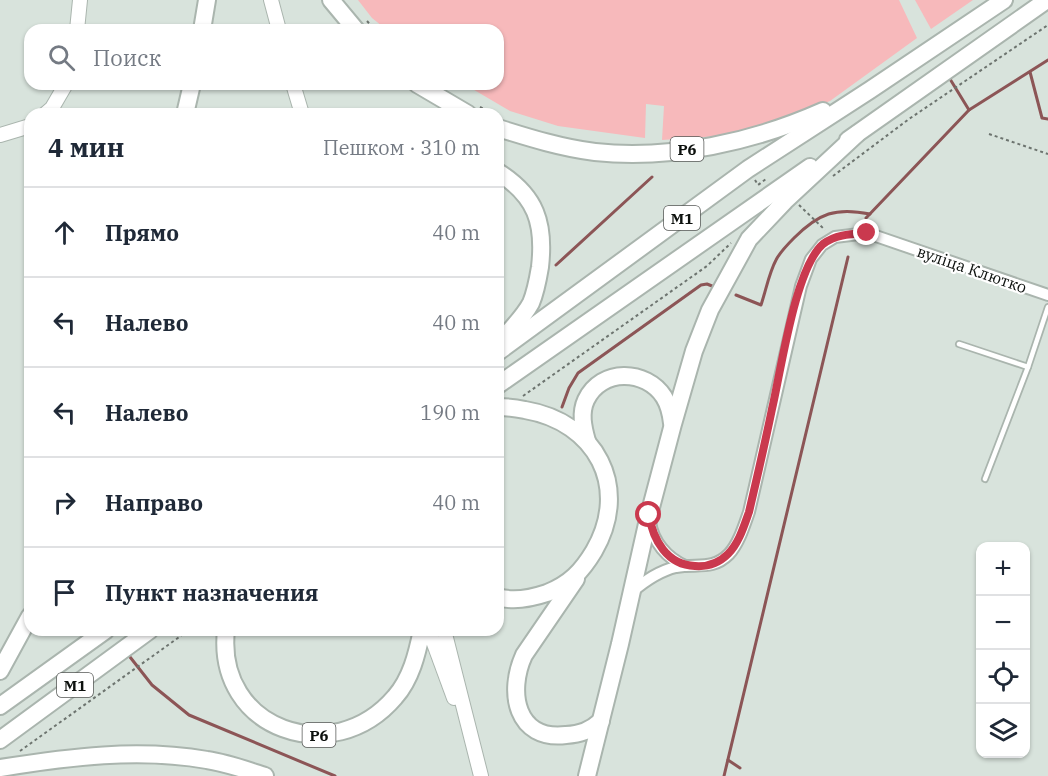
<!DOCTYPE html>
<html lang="ru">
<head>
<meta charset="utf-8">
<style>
	:root { --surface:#fff; --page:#f6f6f7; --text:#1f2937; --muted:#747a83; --line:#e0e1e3 }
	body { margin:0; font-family:"IBM Plex Serif",serif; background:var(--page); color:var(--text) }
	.controls { position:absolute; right:18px; bottom:18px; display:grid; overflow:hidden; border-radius:12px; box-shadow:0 2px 4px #0004 }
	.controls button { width:54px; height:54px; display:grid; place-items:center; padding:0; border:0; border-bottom:2px solid var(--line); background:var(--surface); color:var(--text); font:30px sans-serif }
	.stop { position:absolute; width:18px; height:18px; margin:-14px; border:4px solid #ca394e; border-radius:50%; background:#fff }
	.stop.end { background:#ca394e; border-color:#fff; box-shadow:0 2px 6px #0008 }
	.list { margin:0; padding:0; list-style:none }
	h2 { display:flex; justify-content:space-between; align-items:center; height:78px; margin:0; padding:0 24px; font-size:26px }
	h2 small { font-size:20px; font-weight:400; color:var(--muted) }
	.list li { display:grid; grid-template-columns:39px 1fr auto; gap:18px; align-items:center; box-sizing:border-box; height:90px; padding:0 24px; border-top:2px solid var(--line) }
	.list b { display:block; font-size:22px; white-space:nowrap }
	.list em { font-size:20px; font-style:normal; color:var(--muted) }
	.icon { flex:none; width:33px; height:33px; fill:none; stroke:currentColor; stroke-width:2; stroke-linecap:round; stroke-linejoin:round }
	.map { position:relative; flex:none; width:1048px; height:776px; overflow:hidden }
	.search { position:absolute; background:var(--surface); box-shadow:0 2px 4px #0004; left:24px; top:24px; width:480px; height:66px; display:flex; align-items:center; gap:15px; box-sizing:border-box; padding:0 21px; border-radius:18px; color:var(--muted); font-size:22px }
	.panel { position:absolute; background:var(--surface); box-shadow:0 2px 4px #0004; left:24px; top:108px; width:480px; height:528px; border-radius:18px }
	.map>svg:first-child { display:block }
</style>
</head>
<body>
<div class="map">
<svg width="1048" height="776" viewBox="0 0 1048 776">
	<rect width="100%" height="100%" fill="#d8e3dc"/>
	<!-- green -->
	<g fill="#f7b9bb">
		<path d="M358,0H899L917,38L830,101L782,120L732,135L662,140L664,106L646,104L645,138L558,126L510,111L464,84H498V30H387L372,18Z"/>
		<path d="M915,0H973L931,29Z"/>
	</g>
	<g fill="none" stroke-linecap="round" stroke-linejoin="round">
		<!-- stream -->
		<g stroke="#8c5556" stroke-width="3">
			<path d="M1030,72L1042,118L1048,119"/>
			<path d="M950,79L969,110"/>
			<path d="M866,218L969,110L1048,60"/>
			<path d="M556,265L652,177"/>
			<path d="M736,295L761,305C766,290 769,273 776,260C780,252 788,244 794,238C819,213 836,207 870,214"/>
			<path d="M562,407L569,388L578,373L701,285L707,284L712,286"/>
			<path d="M130,657L152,685L189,715L335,776"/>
			<path d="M728,760L740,768"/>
			<path d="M724,776L848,257"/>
		</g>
		<defs>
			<g id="service">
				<path d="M959,344L1028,367"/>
				<path d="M985,479L1028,367L1048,307"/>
			</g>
			<g id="tertiary">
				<path d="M650,522C653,542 667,558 685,566"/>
				<path d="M632,592C646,580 659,571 676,567C697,563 712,571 729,554C739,543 744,526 749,512L801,286L811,259L822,245L835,237L867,233L1048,295"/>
			</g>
			<g id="primary">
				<path d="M271,0L279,30"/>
				<path d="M77,30L80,0"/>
				<path d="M293,84L302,114"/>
				<path d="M45,114L52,108L66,84"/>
				<path d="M0,135L30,126"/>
				<path d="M429,630L454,698"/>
				<path d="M444,630L481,776"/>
			</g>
			<g id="motorway">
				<path d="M331,0L356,30"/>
				<path d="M202,30L207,0"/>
				<path d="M417,84L468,114"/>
				<path d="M185,114L192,84"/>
				<path d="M498,128C530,138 562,148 595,152C672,160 753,142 823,111"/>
				<path d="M848,140L1047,0"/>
				<path d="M498,172C536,196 545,223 540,267C538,279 536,291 531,303C523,318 510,330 499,343"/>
				<path d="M498,352L748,169L870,90L1004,0"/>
				<path d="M498,385L810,167"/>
				<path d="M498,407C508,407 516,408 525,410C596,422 631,487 594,551C582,571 570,584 547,593C532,598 514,602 498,597"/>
				<path d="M587,441C583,427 580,413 586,400C601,368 646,369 664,397C669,405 671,414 672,423"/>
				<path d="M576,579L524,655C507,692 516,741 566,735C580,734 590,731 601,721"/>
				<path d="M226,630C215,730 333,770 395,697C411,679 417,654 422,630"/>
				<path d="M0,671L30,616"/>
				<path d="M0,706L106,630"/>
				<path d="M0,740L150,630"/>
				<path d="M0,768C69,757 138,748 207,760C227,763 246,770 265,776"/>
				<path d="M587,776L620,644L649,515L673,424L694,351L710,310L749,239L785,201L857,134"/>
			</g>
		</defs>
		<!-- service casing -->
		<use href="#service" stroke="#aab5ae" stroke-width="8"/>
		<!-- tertiary casing -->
		<use href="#tertiary" stroke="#aab5ae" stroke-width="14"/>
		<!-- primary casing -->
		<use href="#primary" stroke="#aab5ae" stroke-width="16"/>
		<!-- motorway casing -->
		<use href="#motorway" stroke="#aab5ae" stroke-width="20"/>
		<!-- path -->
		<g stroke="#6d746f" stroke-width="2" stroke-dasharray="3 3" stroke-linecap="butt">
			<path d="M367,21L375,30"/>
			<path d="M480,107L493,114"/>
			<path d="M989,134L1048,154"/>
			<path d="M833,176L909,119L1048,25"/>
			<path d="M755,180L758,185L766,179L767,181"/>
			<path d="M799,205L825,230"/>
			<path d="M523,396L707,266L731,243"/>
			<path d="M20,751L189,630"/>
		</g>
		<!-- service -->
		<use href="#service" stroke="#fff" stroke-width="4.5"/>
		<!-- tertiary -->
		<use href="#tertiary" stroke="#fff" stroke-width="10"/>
		<!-- primary -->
		<use href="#primary" stroke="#fff" stroke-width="14"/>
		<!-- motorway -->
		<use href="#motorway" stroke="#fff" stroke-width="16"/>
	</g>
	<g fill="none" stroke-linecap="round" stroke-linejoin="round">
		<!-- route -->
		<path stroke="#ca394e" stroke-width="8" d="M649,515C653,540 667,565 695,566C708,567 719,563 728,554C739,543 744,526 749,512C757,478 765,443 772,409C781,371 795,268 823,244C836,234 852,234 867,233"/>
	</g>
	<g text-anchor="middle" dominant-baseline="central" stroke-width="4.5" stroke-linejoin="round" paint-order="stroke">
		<!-- shield labels -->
		<g fill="#fff" stroke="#565856" stroke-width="1.5">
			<rect x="670.5" y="137" width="33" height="24" rx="4.5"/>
			<rect x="664" y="206" width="36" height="24" rx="4.5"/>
			<rect x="57" y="673" width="36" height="24" rx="4.5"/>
			<rect x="302.5" y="723" width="33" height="24" rx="4.5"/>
		</g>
		<g font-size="15" font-weight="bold" fill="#0d110e">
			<text x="687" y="149">Р6</text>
			<text x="682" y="218">М1</text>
			<text x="75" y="685">М1</text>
			<text x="319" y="735">Р6</text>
		</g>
		<!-- street labels -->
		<g font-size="16" fill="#0d110e" stroke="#fff">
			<text transform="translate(972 269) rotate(19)">вуліца Клютко</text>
		</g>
	</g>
</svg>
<div class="controls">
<button>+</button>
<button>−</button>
<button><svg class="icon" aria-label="locate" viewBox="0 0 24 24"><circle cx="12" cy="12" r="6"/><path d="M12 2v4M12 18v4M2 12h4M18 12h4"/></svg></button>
<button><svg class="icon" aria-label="layers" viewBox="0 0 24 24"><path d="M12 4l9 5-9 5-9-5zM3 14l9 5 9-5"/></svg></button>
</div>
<div class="stop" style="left:649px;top:515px"></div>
<div class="stop end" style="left:867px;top:233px"></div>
<div class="search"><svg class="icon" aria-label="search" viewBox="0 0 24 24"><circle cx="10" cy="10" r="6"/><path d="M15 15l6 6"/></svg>Поиск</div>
<section class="panel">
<h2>4 мин<small>Пешком · 310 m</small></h2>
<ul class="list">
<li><svg class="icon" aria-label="ahead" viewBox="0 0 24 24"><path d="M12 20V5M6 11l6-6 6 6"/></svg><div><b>Прямо</b></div><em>40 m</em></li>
<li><svg class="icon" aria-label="left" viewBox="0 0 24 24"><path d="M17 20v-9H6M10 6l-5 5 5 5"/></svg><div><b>Налево</b></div><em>40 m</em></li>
<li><svg class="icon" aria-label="left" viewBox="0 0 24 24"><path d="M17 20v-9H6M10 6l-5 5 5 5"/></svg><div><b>Налево</b></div><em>190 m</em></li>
<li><svg class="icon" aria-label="right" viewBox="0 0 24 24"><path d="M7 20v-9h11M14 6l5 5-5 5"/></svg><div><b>Направо</b></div><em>40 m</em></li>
<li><svg class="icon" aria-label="arrive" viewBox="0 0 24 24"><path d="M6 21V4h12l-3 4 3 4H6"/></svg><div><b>Пункт назначения</b></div></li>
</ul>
</section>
</div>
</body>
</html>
